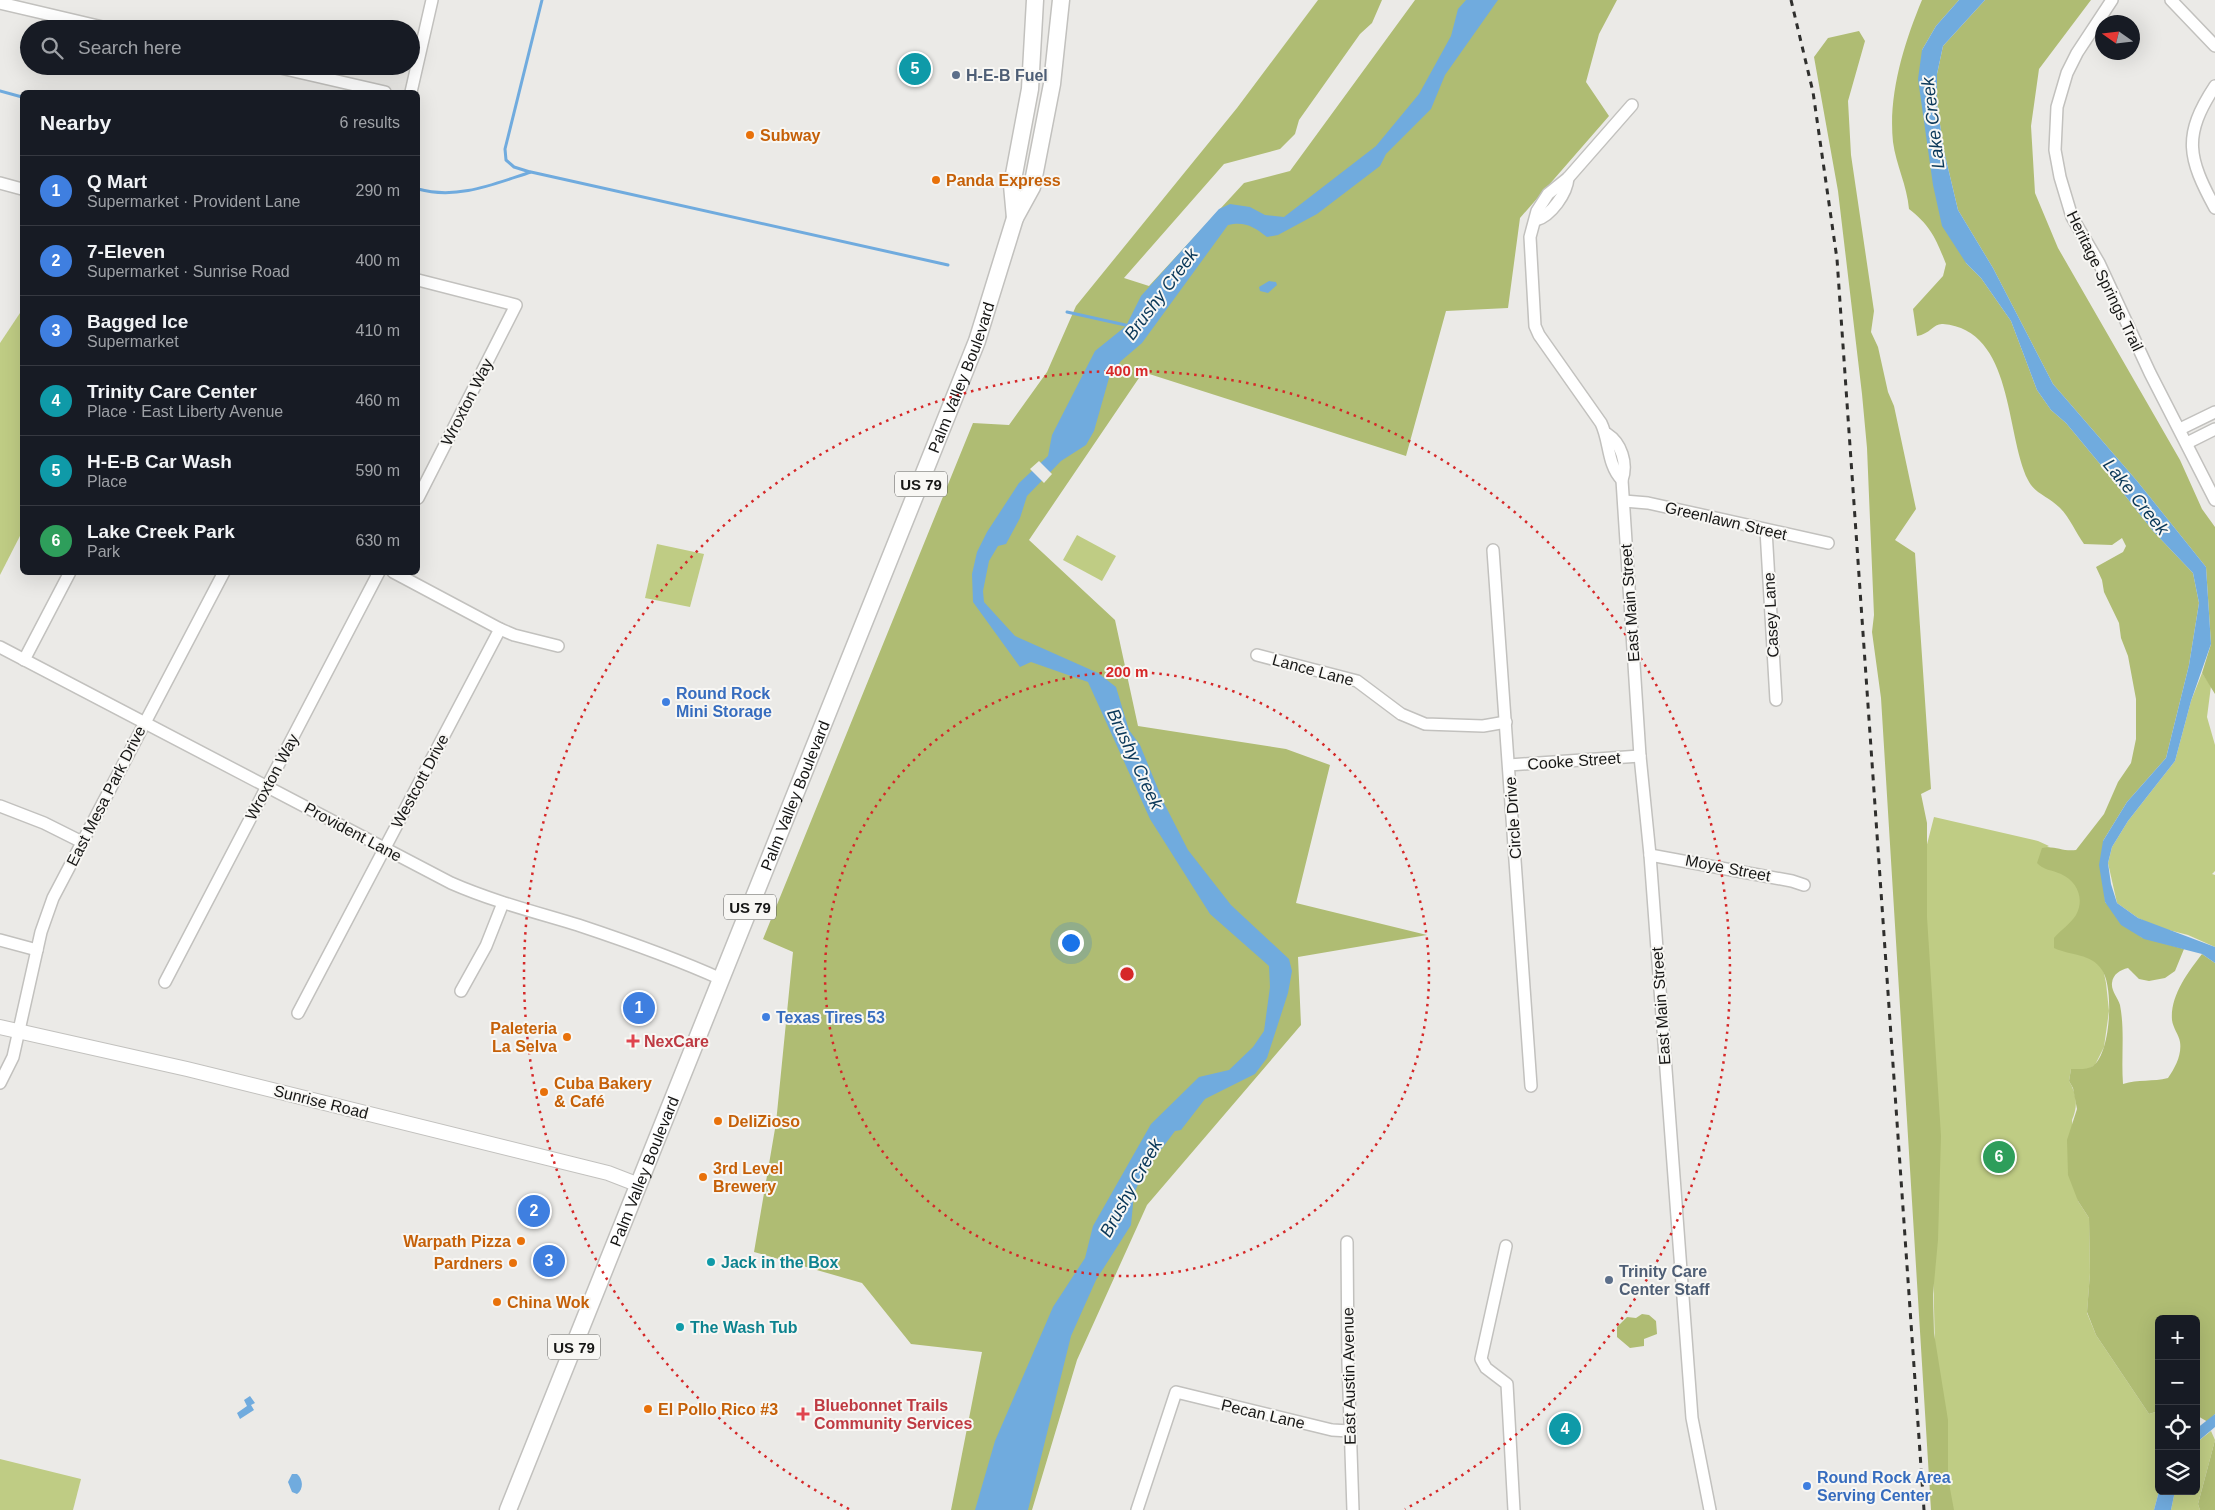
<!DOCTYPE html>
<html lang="en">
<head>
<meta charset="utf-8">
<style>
	:root { --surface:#171b24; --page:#242831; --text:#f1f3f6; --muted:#9ea1a6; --line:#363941; --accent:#7f781d }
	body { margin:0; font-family:Helvetica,sans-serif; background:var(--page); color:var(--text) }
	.controls { position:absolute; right:15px; bottom:15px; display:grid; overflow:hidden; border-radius:8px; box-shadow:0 5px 20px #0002 }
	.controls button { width:45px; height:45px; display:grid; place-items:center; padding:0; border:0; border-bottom:1px solid var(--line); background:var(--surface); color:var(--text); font:25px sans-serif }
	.compass { position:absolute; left:2095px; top:15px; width:45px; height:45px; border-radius:50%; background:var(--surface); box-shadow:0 5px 20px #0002; rotate:284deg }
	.you { position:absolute; left:1070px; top:942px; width:18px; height:18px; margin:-12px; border:4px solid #fff; border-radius:50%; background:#1a73e8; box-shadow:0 0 0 8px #1a73e833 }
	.badge { display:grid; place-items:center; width:32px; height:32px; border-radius:50%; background:var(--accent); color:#fff; font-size:16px; font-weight:700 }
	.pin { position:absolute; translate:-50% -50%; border:2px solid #fff; box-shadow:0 1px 5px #0006 }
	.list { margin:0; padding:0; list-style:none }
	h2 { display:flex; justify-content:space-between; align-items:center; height:65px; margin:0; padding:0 20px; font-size:21px }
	h2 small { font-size:16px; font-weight:400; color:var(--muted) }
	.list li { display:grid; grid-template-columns:32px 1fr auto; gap:15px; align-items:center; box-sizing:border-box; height:70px; padding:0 20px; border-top:1px solid var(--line) }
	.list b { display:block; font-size:19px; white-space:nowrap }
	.list p { margin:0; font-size:16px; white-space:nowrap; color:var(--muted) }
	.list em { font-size:16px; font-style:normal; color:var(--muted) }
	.icon { flex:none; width:28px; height:28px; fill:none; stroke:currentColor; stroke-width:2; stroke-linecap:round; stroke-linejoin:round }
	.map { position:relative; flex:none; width:2215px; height:1510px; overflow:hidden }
	.search { position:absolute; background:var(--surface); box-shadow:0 5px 20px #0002; left:20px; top:20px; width:400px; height:55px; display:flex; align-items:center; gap:12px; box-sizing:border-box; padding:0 18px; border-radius:28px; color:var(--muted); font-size:19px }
	.panel { position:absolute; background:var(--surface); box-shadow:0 5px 20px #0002; left:20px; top:90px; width:400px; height:485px; border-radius:8px }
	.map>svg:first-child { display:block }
</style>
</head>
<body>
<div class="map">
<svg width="2215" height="1510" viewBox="0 0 2215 1510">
	<rect width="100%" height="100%" fill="#ebeae7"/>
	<!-- green -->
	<g fill="#bfcc84">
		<path d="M22,310V532L0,575V343Z"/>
		<path d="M1077,535L1116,556L1102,581L1063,560Z"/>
		<path d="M657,544L704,554L690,607L645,598Z"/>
		<path d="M2202,673L2211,686L2207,717L2215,745V871L2212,874L2215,875V947L2188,935L2157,927L2138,918L2117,903L2108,863L2112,847L2128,821L2175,761L2191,701Z"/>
		<path d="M1934,817L2038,841L2049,846L2047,847L2080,857L2106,983L2109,1011L2104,1047L2095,1065L2088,1069H2071L2069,1081C2077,1094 2078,1107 2072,1120L2078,1201L2089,1218L2090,1273L2087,1313L2096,1335L2149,1414L2159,1411V1491L2154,1510H1939L1923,860Z"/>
		<path d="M2211,1431L2215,1440L2198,1504L2200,1510H2171L2175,1491H2196V1443Z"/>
		<path d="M0,1459L81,1479L73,1510H0Z"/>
	</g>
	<!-- forest -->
	<g fill="#afbc73">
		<path d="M1318,0H1382L1372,23L1360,34L1299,120L1295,134L1280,149L1224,164L1124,278L1149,286L1244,183L1290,171L1415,0H1617L1599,34L1586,82L1609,116L1520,218L1508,308L1446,311L1406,456L1143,372L1029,540L1115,620L1138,726L1286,749L1330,765L1296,903L1427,935L1298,957L1301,1025L1147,1205L1077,1360L1032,1510H951L982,1352L911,1344L862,1283L754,1252L776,1123L793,952L763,939L973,423L1009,425L1047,372L1076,306L1237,108Z"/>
		<path d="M1922,0H1959L1936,26L1922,50L1966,263L1981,278L2011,321L2037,390L2051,410L2066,423L2105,470L2153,531L2193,573L2199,603L2189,665L2166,758L2127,802L2103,841L2105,902L2141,937L2184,949L2175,971L2165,978L2149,981L2139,979L2128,968C2120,970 2113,974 2112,983C2111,991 2118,998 2120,1005C2125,1031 2121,1057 2123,1084C2138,1079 2153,1082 2168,1078C2175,1068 2182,1055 2180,1042C2179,1035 2173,1028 2172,1020C2170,996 2188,972 2202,954L2215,963V1414L2208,1422L2196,1415V1319H2159V1411L2149,1414L2096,1335L2087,1312L2090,1273L2089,1218L2078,1201L2068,1175L2067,1140L2077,1109L2073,1088L2069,1081L2071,1069C2079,1069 2087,1070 2093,1066C2111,1053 2114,987 2102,970C2091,953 2071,956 2054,948V938C2060,931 2071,923 2076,915C2085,899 2077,881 2061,874C2052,870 2043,870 2037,863L2042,848C2054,845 2063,852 2076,850L2104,814L2118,782L2131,763L2136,739V699L2128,656L2121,638L2119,623L2104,592L2102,580L2096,567L2123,552L2126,546L2122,538L2112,545L2084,544C2076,533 2069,516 2059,507C2049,497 2034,493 2028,480C2005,433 2014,330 1943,324C1934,323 1930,334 1917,336L1913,309L1943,276L1946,264C1936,239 1931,226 1909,209C1907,185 1896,165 1893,142C1888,95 1904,43 1922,0Z"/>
		<path d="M1985,0H2091L2039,69L2031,126L2035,193L2058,248L2180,460L2202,509L2215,527V694L2202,673L2211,644L2206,567L2137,481L2053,384L1993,268L1958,210L1944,151L1937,104V74L1943,46Z"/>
		<path d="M1859,31L1865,41L1848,101L1851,155L1874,311L1871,332L1878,347L1888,392L1894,406L1916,509L1895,540L1915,553L1931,789L1921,794L1927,823V917L1941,1136L1938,1240L1933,1294L1934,1333L1948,1420V1478L1954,1510H1931L1881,698L1872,632L1874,615L1867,448L1862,394L1838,191L1814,57L1828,38Z"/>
		<path d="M1642,1314L1649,1315L1656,1321L1657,1334L1644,1339V1346L1630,1348L1617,1337V1327L1627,1317L1636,1318Z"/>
		<path d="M2215,1440V1510H2200L2198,1504Z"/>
	</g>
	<!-- water -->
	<g fill="#70abde">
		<path d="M1466,0H1498L1445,75L1431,109L1386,154L1380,166L1317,214L1278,235L1267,237C1254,227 1245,221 1228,225L1142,343L1121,361L1109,378L1094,431L1086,445L1061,461L1027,496L1020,518L1006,544L998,546L989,561L983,591L984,602L1015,636L1098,673L1116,687L1129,730L1140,745L1163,801L1188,850L1231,905L1289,959L1292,971L1288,993L1267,1058L1255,1074L1205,1099L1181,1130L1175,1131L1142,1175L1134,1194L1131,1225L1096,1280L1071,1336L1028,1510H975L995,1441L1053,1307L1085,1258L1093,1226L1151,1124L1199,1077L1229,1070L1253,1047L1264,1031L1270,987L1269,966L1210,914L1150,819L1088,682L1031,662L1020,667L973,602L972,574L977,552L987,532L1019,483L1048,456L1052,435L1095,351L1126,326L1141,296L1219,209L1230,204L1250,207L1265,215L1284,217L1376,146L1419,94L1451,36L1458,9Z"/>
		<path d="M1959,0H1985L1943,46L1937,74V104L1944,151L1958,210L1993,268L2053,384L2137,481L2206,567L2211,644L2191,701L2175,761L2128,821L2112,847L2108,863L2111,884L2117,903L2138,918L2215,947V963L2202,954L2144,939L2121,925L2105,902L2099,865L2103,841L2127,802L2166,758L2189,665L2199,603L2193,573L2153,531L2105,470L2066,423L2051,410L2037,390L2011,321L1981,278L1966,263L1942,226L1933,185L1918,79L1922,50L1936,26Z"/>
		<path d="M1269,281L1276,282L1277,285L1268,293L1260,291L1259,287Z"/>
		<path d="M250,1396L255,1403L251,1405L254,1410L240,1419L237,1413L247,1406L244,1400Z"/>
		<path d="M2215,1414V1427L2196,1443V1429Z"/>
		<path d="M292,1474H297C303,1479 304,1489 297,1494L292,1492L288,1482Z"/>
		<path d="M2159,1491H2175L2171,1510H2154Z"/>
	</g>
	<!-- pier -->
	<path fill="#ebeae7" d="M1039,461L1052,474L1044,483L1030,469Z"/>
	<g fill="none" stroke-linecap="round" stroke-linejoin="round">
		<!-- stream -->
		<g stroke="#70abde" stroke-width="3">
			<path d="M0,91L22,97"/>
			<path d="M530,172L514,167L506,160L505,149L542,0"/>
			<path d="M418,189C457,200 494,184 531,172L948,265"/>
			<path d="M1067,312L1130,326"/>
		</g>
		<defs>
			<g id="minor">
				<path d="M2112,0L2077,53L2067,73L2057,107L2055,150L2060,177L2072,217L2099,263L2150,373L2215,500"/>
				<path d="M2171,0L2215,46"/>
				<path d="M0,3L111,29"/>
				<path d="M272,66L385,92"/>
				<path d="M2215,86C2182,136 2188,158 2215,208"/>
				<path d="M411,92L432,0"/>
				<path d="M0,183L22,189"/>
				<path d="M1536,220C1551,216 1567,193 1568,178"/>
				<path d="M418,280L516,305L418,498"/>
				<path d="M2180,429L2215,412"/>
				<path d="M1607,434C1621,443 1628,463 1622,480L1640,756L1650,855L1692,1418L1710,1510"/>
				<path d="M2187,443L2215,429"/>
				<path d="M1622,480C1607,465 1610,441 1601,423L1539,335L1535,326L1530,237L1537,211L1548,194L1568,178L1632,105"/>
				<path d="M1624,501L1648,503L1828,543"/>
				<path d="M1766,530L1776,700"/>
				<path d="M1493,550L1531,1086"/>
				<path d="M393,572L500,629L514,635L558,646"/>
				<path d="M0,647L451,883C492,901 535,912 578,925C626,941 675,958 721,979"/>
				<path d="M1257,655L1357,681L1401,714L1425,724L1483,726L1506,722"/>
				<path d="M24,660L70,572"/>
				<path d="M1509,765L1640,756"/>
				<path d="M0,806L44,823L82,842"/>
				<path d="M1650,855L1792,881L1804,885"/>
				<path d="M0,940L37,950"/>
				<path d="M165,982L379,572"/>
				<path d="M461,991L486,946L503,903"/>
				<path d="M298,1013L500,629"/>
				<path d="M0,1083L13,1057L41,932L53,898L224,572"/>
				<path d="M1347,1242L1348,1363L1353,1510"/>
				<path d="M1506,1246L1481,1359L1486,1368L1507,1384L1514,1510"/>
				<path d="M1137,1510L1176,1392L1332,1430L1350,1431"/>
			</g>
			<path id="major" d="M0,1027L187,1069L608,1173L639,1185"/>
			<g id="highway">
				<path d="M1015,218L1012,185L1030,89L1035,0"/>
				<path id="s1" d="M508,1510L977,341L1015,218L1032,187L1052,84L1061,0"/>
			</g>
		</defs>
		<!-- minor casing -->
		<use href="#minor" stroke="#c2c1be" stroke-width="14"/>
		<!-- major casing -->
		<use href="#major" stroke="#c2c1be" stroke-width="16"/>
		<!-- highway casing -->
		<use href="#highway" stroke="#c2c1be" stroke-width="19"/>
		<!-- minor -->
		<use href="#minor" stroke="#fff" stroke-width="11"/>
		<!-- major -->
		<use href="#major" stroke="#fff" stroke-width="14"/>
		<!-- highway -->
		<use href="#highway" stroke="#fff" stroke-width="16"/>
		<!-- rail -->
		<path stroke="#2f2f2d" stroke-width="3" stroke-dasharray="6 6" stroke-linecap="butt" d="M1791,0L1813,92L1837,259L1924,1510"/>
	</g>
	<!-- distance rings -->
	<g fill="none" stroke="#d62828" stroke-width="2.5" stroke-dasharray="2.5 5">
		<circle cx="1127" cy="974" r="302"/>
		<path d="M849 1509A603 603 0 1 1 1405 1509"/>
	</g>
	<!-- markers -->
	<g fill="#5c6f8a" stroke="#f8f7f4" stroke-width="2">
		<circle cx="956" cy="75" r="5"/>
		<circle cx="1609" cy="1280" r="5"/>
	</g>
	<g fill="#e8710a" stroke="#f8f7f4" stroke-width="2">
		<circle cx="750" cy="135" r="5"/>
		<circle cx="936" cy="180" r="5"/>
		<circle cx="567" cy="1037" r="5"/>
		<circle cx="544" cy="1092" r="5"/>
		<circle cx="718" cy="1121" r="5"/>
		<circle cx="703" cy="1177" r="5"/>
		<circle cx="521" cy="1241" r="5"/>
		<circle cx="513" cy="1263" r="5"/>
		<circle cx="497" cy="1302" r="5"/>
		<circle cx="648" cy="1409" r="5"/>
	</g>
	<g fill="#3f7fe0" stroke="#f8f7f4" stroke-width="2">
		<circle cx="666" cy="702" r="5"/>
		<circle cx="766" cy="1017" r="5"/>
		<circle cx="1807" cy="1486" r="5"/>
	</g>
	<g fill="#e0444e" stroke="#f8f7f4" stroke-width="2">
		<path d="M630.5 1033.5h5v5h5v5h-5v5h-5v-5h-5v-5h5z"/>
		<path d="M800.5 1406.5h5v5h5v5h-5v5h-5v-5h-5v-5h5z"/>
	</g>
	<g fill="#0f9aa8" stroke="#f8f7f4" stroke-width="2">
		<circle cx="711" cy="1262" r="5"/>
		<circle cx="680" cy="1327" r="5"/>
	</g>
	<g text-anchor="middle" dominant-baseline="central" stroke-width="4" stroke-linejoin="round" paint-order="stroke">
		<!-- shield labels -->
		<g fill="#f8f7f4" stroke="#5a5a59" stroke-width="1">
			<rect x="895" y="471.5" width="52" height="25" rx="4"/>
			<rect x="724" y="894.5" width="52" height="25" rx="4"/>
			<rect x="548" y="1334.5" width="52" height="25" rx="4"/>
		</g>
		<g font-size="15" font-weight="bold" fill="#171716">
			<text x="921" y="484">US 79</text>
			<text x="750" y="907">US 79</text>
			<text x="574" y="1347">US 79</text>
		</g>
		<!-- service labels -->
		<g font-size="16" font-weight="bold" fill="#4e5e75" stroke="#f8f7f4" text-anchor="start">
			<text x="966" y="75">H-E-B Fuel</text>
			<text x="1619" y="1271">Trinity Care<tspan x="1619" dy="18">Center Staff</tspan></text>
		</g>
		<!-- food labels -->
		<g font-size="16" font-weight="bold" fill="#c56008" stroke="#f8f7f4" text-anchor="start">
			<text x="760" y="135">Subway</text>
			<text x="946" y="180">Panda Express</text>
			<text x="557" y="1028" text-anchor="end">Paleteria<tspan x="557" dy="18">La Selva</tspan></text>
			<text x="554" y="1083">Cuba Bakery<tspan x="554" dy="18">&amp; Café</tspan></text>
			<text x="728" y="1121">DeliZioso</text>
			<text x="713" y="1168">3rd Level<tspan x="713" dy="18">Brewery</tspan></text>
			<text x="511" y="1241" text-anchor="end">Warpath Pizza</text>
			<text x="503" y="1263" text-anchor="end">Pardners</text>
			<text x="507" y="1302">China Wok</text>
			<text x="658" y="1409">El Pollo Rico #3</text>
		</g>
		<!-- street labels -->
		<g font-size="16" fill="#171716" stroke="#f8f7f4">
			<text transform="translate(2105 281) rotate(64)">Heritage Springs Trail</text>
			<text stroke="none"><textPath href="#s1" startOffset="1220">Palm Valley Boulevard</textPath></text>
			<text transform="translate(467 402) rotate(-63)">Wroxton Way</text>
			<text transform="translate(1726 521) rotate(13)">Greenlawn Street</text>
			<text transform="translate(1630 603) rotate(-94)">East Main Street</text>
			<text transform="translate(1771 615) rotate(-93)">Casey Lane</text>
			<text transform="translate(1313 670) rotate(15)">Lance Lane</text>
			<text transform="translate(1574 761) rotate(-4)">Cooke Street</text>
			<text transform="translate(272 777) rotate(-62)">Wroxton Way</text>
			<text transform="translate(420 781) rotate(-62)">Westcott Drive</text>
			<text transform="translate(106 796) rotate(-63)">East Mesa Park Drive</text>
			<text stroke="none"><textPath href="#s1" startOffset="770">Palm Valley Boulevard</textPath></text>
			<text transform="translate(1513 818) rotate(-94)">Circle Drive</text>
			<text transform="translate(353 832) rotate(28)">Provident Lane</text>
			<text transform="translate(1728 868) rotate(11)">Moye Street</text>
			<text transform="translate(1661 1006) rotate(-94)">East Main Street</text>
			<text transform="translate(321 1102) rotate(14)">Sunrise Road</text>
			<text stroke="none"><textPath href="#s1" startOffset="365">Palm Valley Boulevard</textPath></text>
			<text transform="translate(1349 1376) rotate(-91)">East Austin Avenue</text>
			<text transform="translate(1263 1414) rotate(13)">Pecan Lane</text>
		</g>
		<!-- shop labels -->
		<g font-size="16" font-weight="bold" fill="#366cbe" stroke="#f8f7f4" text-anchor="start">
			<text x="676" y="693">Round Rock<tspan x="676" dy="18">Mini Storage</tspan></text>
			<text x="776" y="1017">Texas Tires 53</text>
			<text x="1817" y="1477">Round Rock Area<tspan x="1817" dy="18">Serving Center</tspan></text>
		</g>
		<!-- health labels -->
		<g font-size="16" font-weight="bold" fill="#be3a42" stroke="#f8f7f4" text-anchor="start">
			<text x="644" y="1041">NexCare</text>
			<text x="814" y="1405">Bluebonnet Trails<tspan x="814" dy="18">Community Services</tspan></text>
		</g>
		<!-- culture labels -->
		<g font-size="16" font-weight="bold" fill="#0d838f" stroke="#f8f7f4" text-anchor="start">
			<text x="721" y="1262">Jack in the Box</text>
			<text x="690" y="1327">The Wash Tub</text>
		</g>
		<!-- water labels -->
		<g font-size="18" font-style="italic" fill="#0a3859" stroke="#f8f7f4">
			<text transform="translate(1933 123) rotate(-97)">Lake Creek</text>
			<text transform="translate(1161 294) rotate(-53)">Brushy Creek</text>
			<text transform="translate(2136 497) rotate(51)">Lake Creek</text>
			<text transform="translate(1135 759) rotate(65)">Brushy Creek</text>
			<text transform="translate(1131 1188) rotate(-61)">Brushy Creek</text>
		</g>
	</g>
	<circle cx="1127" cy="974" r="8" fill="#d62828" stroke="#f8f7f4" stroke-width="2.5"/>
	<g font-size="15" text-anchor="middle" font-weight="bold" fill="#d62828" stroke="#f8f7f4" stroke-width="4" stroke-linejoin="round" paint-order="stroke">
		<text x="1127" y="376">400 m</text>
		<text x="1127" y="677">200 m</text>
	</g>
</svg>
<div class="controls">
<button>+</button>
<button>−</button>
<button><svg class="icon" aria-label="locate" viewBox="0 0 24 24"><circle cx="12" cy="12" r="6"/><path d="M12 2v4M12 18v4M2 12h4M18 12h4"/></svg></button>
<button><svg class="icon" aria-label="layers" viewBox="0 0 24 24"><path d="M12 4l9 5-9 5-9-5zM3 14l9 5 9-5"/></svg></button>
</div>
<svg class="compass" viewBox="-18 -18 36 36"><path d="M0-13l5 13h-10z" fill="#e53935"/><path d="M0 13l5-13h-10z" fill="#9ea1a6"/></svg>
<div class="you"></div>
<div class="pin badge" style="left:639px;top:1008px;background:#3f7fe0">1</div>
<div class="pin badge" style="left:534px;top:1211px;background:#3f7fe0">2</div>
<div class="pin badge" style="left:549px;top:1261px;background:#3f7fe0">3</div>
<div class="pin badge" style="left:1565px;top:1429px;background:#0f9aa8">4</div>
<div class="pin badge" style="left:915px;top:69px;background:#0f9aa8">5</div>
<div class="pin badge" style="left:1999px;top:1157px;background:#2e9e5b">6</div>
<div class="search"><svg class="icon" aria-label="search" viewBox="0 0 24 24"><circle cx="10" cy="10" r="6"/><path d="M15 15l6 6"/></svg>Search here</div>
<section class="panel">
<h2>Nearby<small>6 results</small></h2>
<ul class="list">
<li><span class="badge" style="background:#3f7fe0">1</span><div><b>Q Mart</b><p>Supermarket · Provident Lane</p></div><em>290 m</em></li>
<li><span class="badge" style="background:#3f7fe0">2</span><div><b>7-Eleven</b><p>Supermarket · Sunrise Road</p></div><em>400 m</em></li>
<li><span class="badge" style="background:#3f7fe0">3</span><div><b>Bagged Ice</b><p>Supermarket</p></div><em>410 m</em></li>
<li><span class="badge" style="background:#0f9aa8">4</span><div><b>Trinity Care Center</b><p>Place · East Liberty Avenue</p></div><em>460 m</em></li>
<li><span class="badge" style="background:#0f9aa8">5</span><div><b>H-E-B Car Wash</b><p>Place</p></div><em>590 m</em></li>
<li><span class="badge" style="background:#2e9e5b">6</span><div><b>Lake Creek Park</b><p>Park</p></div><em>630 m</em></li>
</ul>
</section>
</div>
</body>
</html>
